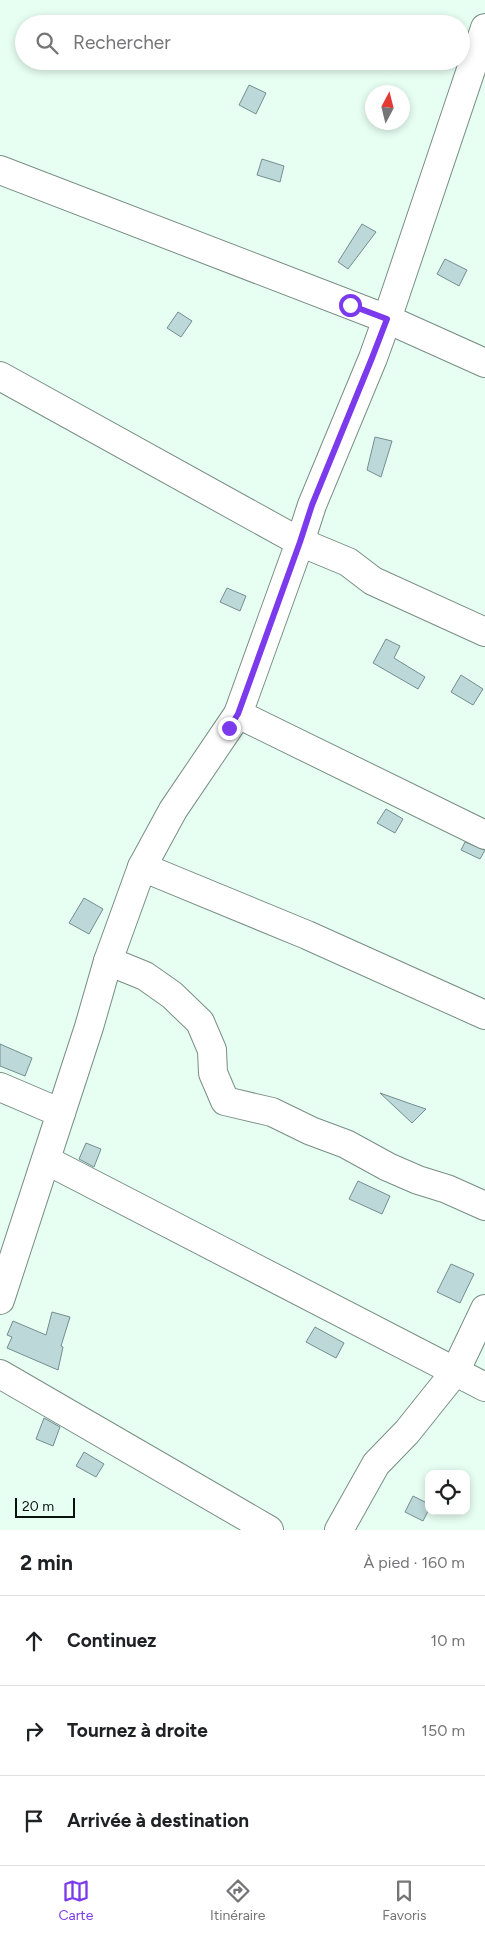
<!DOCTYPE html>
<html lang="fr">
<head>
<meta charset="utf-8">
<style>
	:root { --surface:#fff; --page:#f6f6f6; --text:#202124; --muted:#757577; --line:#e0e0e0; --accent:#7c3aed }
	body { margin:0; font-family:Figtree,sans-serif; background:var(--page); color:var(--text) }
	.controls { position:absolute; right:15px; bottom:15px; display:grid; overflow:hidden; border-radius:10px; box-shadow:0 2px 8px #0003 }
	.controls button { width:45px; height:45px; display:grid; place-items:center; padding:0; border:0; border-bottom:1px solid var(--line); background:var(--surface); color:var(--text); font:25px sans-serif }
	.compass { position:absolute; left:365px; top:85px; width:45px; height:45px; border-radius:50%; background:var(--surface); box-shadow:0 2px 8px #0003; rotate:7deg }
	.scale { position:absolute; left:15px; bottom:12px; width:60px; box-sizing:border-box; padding-left:5px; border:2px solid #09110d; border-top:0; font-size:14px; line-height:18px; white-space:nowrap; color:#09110d; -webkit-text-stroke:4px #e7fef2; paint-order:stroke }
	.stop { position:absolute; width:15px; height:15px; margin:-11px; border:4px solid #7c3aed; border-radius:50%; background:#fff }
	.stop.end { background:#7c3aed; border-color:#fff; box-shadow:0 1px 5px #0008 }
	.list { margin:0; padding:0; list-style:none }
	h2 { display:flex; justify-content:space-between; align-items:center; height:65px; margin:0; padding:0 20px; font-size:21px }
	h2 small { font-size:16px; font-weight:400; color:var(--muted) }
	.list li { display:grid; grid-template-columns:32px 1fr auto; gap:15px; align-items:center; box-sizing:border-box; height:90px; padding:0 20px; border-top:1px solid var(--line) }
	.list b { display:block; font-size:19px; white-space:nowrap }
	.list em { font-size:16px; font-style:normal; color:var(--muted) }
	.icon { flex:none; width:28px; height:28px; fill:none; stroke:currentColor; stroke-width:2; stroke-linecap:round; stroke-linejoin:round }
	.map { position:relative; flex:none; width:485px; height:1530px; overflow:hidden }
	.search { position:absolute; background:var(--surface); box-shadow:0 2px 8px #0003; left:15px; right:15px; top:15px; height:55px; display:flex; align-items:center; gap:12px; box-sizing:border-box; padding:0 18px; border-radius:28px; color:var(--muted); font-size:19px }
	.sheet { height:335px; background:var(--surface) }
	nav { display:flex; justify-content:space-around; align-items:center; box-sizing:border-box; height:70px; border-top:1px solid var(--line); background:var(--surface); font-size:14px; color:var(--muted) }
	nav a { display:grid; justify-items:center; gap:2px }
	nav .on { color:var(--accent) }
	.map>svg:first-child { display:block }
</style>
</head>
<body>
<div class="map">
<svg width="485" height="1530" viewBox="0 0 485 1530">
	<rect width="100%" height="100%" fill="#e7fef2"/>
	<!-- building -->
	<g fill="#bdd8d9" stroke="#748e8f">
		<path d="M249,85L266,93L256,114L239,105Z"/>
		<path d="M262,159L284,166L280,182L257,175Z"/>
		<path d="M362,224L376,232L348,269L338,262Z"/>
		<path d="M445,259L467,270L459,286L437,274Z"/>
		<path d="M178,312L192,321L181,337L167,328Z"/>
		<path d="M375,437L392,441L381,477L367,470Z"/>
		<path d="M227,588L246,596L240,611L220,602Z"/>
		<path d="M386,639L400,646L394,658L425,677L418,689L373,663Z"/>
		<path d="M461,675L483,689L473,705L451,692Z"/>
		<path d="M386,809L403,819L395,833L377,823Z"/>
		<path d="M465,842L485,850L480,859L461,850Z"/>
		<path d="M84,898L103,909L89,934L69,923Z"/>
		<path d="M0,1044L32,1058L25,1076L0,1066Z"/>
		<path d="M380,1093L414,1105L426,1109L412,1123Z"/>
		<path d="M86,1143L101,1149L94,1167L79,1159Z"/>
		<path d="M358,1181L390,1196L382,1214L349,1199Z"/>
		<path d="M451,1264L474,1274L460,1303L437,1292Z"/>
		<path d="M52,1312L70,1317L61,1346L63,1347L58,1370L7,1348L12,1337L7,1335L13,1321L46,1335Z"/>
		<path d="M315,1327L344,1343L336,1358L306,1342Z"/>
		<path d="M44,1418L60,1427L53,1446L36,1439Z"/>
		<path d="M84,1452L104,1464L96,1477L76,1466Z"/>
		<path d="M413,1496L429,1504V1509L423,1521L405,1512Z"/>
	</g>
	<g fill="none" stroke-linecap="round" stroke-linejoin="round">
		<defs>
			<g id="minor">
				<path d="M0,170L387,319L485,363"/>
				<path d="M0,376L300,542L348,562L373,581L485,632"/>
				<path d="M238,714L485,835"/>
				<path d="M142,867L307,935L485,1015"/>
				<path d="M108,961L145,976L172,995L200,1022L212,1050L213,1073L225,1101L272,1112L311,1131L346,1144L388,1167L418,1180L447,1189L485,1206"/>
				<path d="M0,1087L61,1113"/>
				<path d="M46,1160L485,1387"/>
				<path d="M0,1300L89,1027L108,961L142,867L173,810L238,714L300,542L312,505L373,358L387,319L485,28"/>
				<path d="M0,1374L269,1530"/>
				<path d="M339,1530L376,1464L407,1432L455,1372L485,1309"/>
			</g>
		</defs>
		<!-- minor casing -->
		<use href="#minor" stroke="#798e84" stroke-width="30"/>
		<!-- minor -->
		<use href="#minor" stroke="#fff" stroke-width="28"/>
	</g>
	<g fill="none" stroke-linecap="round" stroke-linejoin="round">
		<!-- route -->
		<path stroke="#7c3aed" stroke-width="6" d="M229,728L238,714L300,542L312,505L372,358L387,319L350,305"/>
	</g>
</svg>
<div class="controls">
<button><svg class="icon" aria-label="locate" viewBox="0 0 24 24"><circle cx="12" cy="12" r="6"/><path d="M12 2v4M12 18v4M2 12h4M18 12h4"/></svg></button>
</div>
<svg class="compass" viewBox="-18 -18 36 36"><path d="M0-13l5 13h-10z" fill="#e53935"/><path d="M0 13l5-13h-10z" fill="#757577"/></svg>
<div class="scale">20 m</div>
<div class="stop" style="left:350px;top:305px"></div>
<div class="stop end" style="left:229px;top:728px"></div>
<div class="search"><svg class="icon" aria-label="search" viewBox="0 0 24 24"><circle cx="10" cy="10" r="6"/><path d="M15 15l6 6"/></svg>Rechercher</div>
</div>
<section class="sheet">
<h2>2 min<small>À pied · 160 m</small></h2>
<ul class="list">
<li><svg class="icon" aria-label="ahead" viewBox="0 0 24 24"><path d="M12 20V5M6 11l6-6 6 6"/></svg><div><b>Continuez</b></div><em>10 m</em></li>
<li><svg class="icon" aria-label="right" viewBox="0 0 24 24"><path d="M7 20v-9h11M14 6l5 5-5 5"/></svg><div><b>Tournez à droite</b></div><em>150 m</em></li>
<li><svg class="icon" aria-label="arrive" viewBox="0 0 24 24"><path d="M6 21V4h12l-3 4 3 4H6"/></svg><div><b>Arrivée à destination</b></div></li>
</ul>
</section>
<nav>
<a class="on"><svg class="icon" aria-label="map" viewBox="0 0 24 24"><path d="M3 6l6-2 6 2 6-2v14l-6 2-6-2-6 2zM9 4v14M15 6v14"/></svg>Carte</a>
<a><svg class="icon" aria-label="directions" viewBox="0 0 24 24"><path d="M12 3l9 9-9 9-9-9zM9 14v-3h6M13 9l2 2-2 2"/></svg>Itinéraire</a>
<a><svg class="icon" aria-label="saved" viewBox="0 0 24 24"><path d="M7 4h10v16l-5-4-5 4z"/></svg>Favoris</a>
</nav>
</body>
</html>
